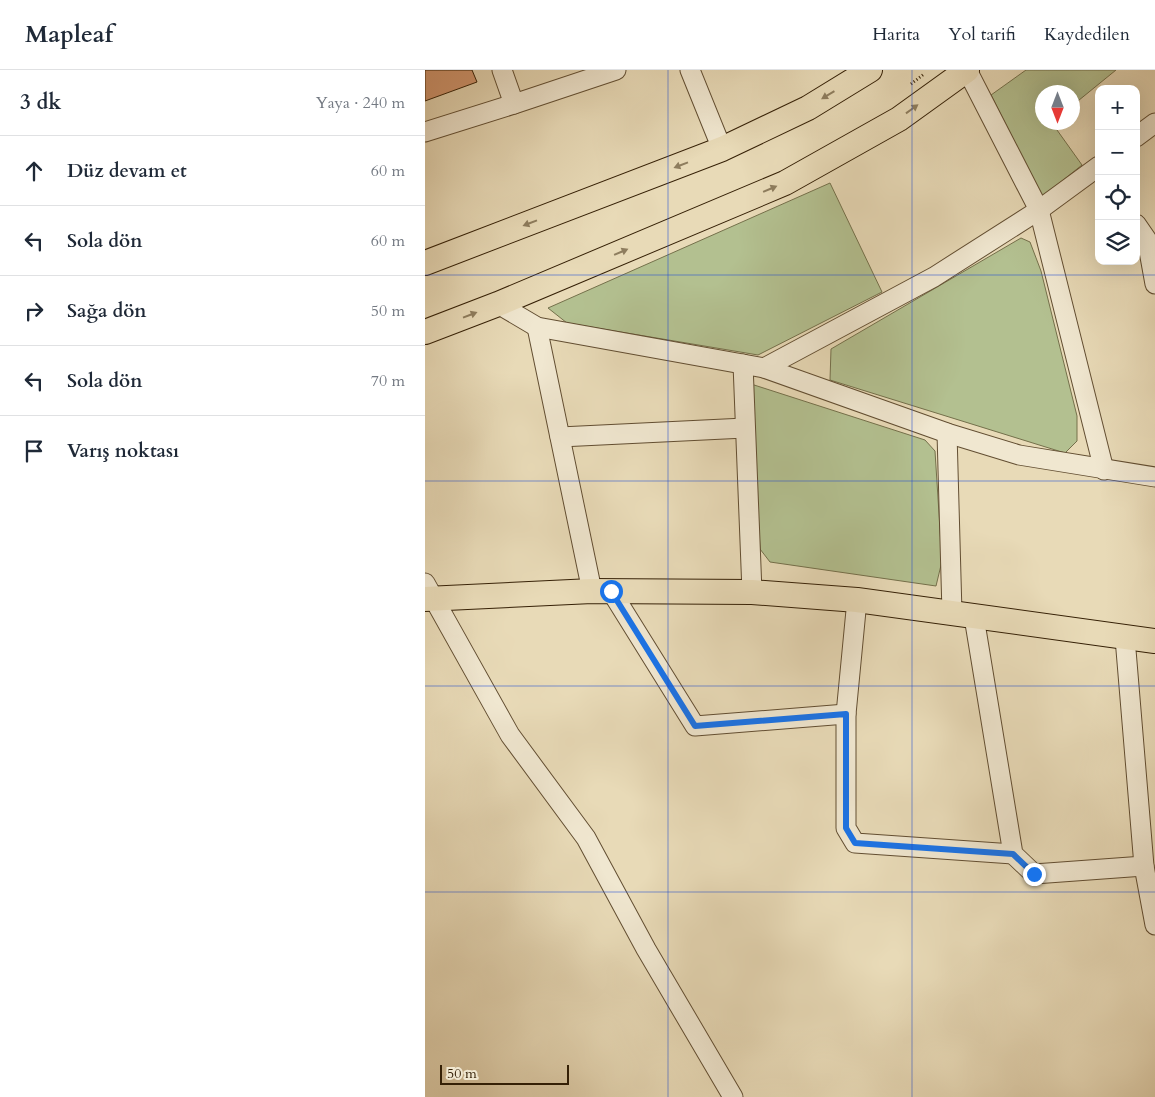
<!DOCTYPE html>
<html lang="tr">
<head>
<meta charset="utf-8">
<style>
	:root { --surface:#fff; --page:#f6f6f7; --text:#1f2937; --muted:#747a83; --line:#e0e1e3 }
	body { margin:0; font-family:Cardo,serif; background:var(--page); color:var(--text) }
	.controls { position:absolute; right:15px; top:15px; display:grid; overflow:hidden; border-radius:10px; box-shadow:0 5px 20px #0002 }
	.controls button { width:45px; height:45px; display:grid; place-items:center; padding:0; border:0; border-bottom:1px solid var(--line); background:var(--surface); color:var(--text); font:25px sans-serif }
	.compass { position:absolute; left:610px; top:15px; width:45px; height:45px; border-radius:50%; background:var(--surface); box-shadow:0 5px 20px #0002; rotate:180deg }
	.scale { position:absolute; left:15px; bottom:12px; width:129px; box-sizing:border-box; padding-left:5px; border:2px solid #352006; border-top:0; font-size:14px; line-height:18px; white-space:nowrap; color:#352006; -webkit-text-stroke:4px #f0e7d0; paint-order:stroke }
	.stop { position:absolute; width:15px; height:15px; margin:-11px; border:4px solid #1a73e8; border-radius:50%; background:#fff }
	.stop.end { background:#1a73e8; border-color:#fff; box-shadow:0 1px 5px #0008 }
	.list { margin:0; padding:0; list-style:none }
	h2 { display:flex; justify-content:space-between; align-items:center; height:65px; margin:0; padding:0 20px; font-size:21px }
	h2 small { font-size:16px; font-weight:400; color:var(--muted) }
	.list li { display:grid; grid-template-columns:32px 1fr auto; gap:15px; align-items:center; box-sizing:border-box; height:70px; padding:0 20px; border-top:1px solid var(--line) }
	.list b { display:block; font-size:19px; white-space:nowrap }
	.list em { font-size:16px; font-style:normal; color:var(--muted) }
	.icon { flex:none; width:28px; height:28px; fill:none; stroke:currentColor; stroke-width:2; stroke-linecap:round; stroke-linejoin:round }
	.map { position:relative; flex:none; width:730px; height:1027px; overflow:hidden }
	header { display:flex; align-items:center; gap:30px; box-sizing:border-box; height:70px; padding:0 25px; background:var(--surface); border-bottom:1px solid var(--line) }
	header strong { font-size:24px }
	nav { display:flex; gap:28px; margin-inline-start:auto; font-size:18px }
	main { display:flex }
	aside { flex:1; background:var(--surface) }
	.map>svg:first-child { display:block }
</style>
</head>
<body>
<header>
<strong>Mapleaf</strong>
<nav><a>Harita</a><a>Yol tarifi</a><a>Kaydedilen</a></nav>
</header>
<main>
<aside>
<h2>3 dk<small>Yaya · 240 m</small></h2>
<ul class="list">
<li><svg class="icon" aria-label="ahead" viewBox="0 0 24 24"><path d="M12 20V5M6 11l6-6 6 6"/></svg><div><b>Düz devam et</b></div><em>60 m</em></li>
<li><svg class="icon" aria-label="left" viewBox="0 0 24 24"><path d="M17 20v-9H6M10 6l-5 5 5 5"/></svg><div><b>Sola dön</b></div><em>60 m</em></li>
<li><svg class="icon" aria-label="right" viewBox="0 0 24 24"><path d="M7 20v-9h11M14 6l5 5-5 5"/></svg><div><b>Sağa dön</b></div><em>50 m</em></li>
<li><svg class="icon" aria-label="left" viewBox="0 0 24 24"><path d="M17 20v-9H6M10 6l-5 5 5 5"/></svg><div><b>Sola dön</b></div><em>70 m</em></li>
<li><svg class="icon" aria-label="arrive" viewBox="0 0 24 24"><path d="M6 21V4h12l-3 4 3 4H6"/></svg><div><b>Varış noktası</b></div></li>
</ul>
</aside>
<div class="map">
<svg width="730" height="1027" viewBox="0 0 730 1027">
	<rect width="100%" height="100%" fill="#e8dab7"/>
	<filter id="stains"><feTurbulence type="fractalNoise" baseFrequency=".004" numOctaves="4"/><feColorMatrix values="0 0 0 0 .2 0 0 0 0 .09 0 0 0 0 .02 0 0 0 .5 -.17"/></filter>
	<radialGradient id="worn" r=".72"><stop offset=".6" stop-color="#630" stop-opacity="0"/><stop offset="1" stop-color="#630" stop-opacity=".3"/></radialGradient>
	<!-- green -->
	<g fill="#b3c090" stroke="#74704b">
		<path d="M601,0H691L648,35V22H618V52L627,53L657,95L617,127L566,25Z"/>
		<path d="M405,113L457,222L333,285L142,253L123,238Z"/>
		<path d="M596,168L605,172L616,201L652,346V371L640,383L405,310L406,279Z"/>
		<path d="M326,314L500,370L510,381L517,491L511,516L345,492L335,479Z"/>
	</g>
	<!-- building -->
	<path fill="#d39871" stroke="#352006" d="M0,0H47L52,12L0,31Z"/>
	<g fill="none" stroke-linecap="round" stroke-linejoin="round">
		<defs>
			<g id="minor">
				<path d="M77,0L89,34L191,0"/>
				<path d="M265,0L297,79"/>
				<path d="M542,0L614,140L679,400"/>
				<path d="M0,62L89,34"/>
				<path d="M711,67L730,53"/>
				<path d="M711,154L722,170L730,214"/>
				<path d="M73,234L112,257L339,298L522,363L594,385L730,407"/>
				<path d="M112,257L167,521"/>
				<path d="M318,294L327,522"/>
				<path d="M339,298L509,207L614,140L674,96"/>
				<path d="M522,363L527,543"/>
				<path d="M135,367L320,358"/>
				<path d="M0,513L85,665L161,768L221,879L308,1027"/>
				<path d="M186,521L270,656L421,644"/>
				<path d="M432,530L421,644V758L430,773L588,784"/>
				<path d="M549,547L588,784L609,804L719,796"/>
				<path d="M700,568L719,796L730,855"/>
			</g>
			<g id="major">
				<path d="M0,193L297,79L383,38L445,0"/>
				<path d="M0,262L73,234L360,113L474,49L542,0"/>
				<path d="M0,529L167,521L327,522L432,530L730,571"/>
			</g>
		</defs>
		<!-- minor casing -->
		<use href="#minor" stroke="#624e32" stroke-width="21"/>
		<!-- major casing -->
		<use href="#major" stroke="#352006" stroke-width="26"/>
		<!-- path -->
		<path stroke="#352006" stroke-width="3" stroke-dasharray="1 2.5" stroke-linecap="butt" d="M486,14L499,4"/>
		<!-- minor -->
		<use href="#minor" stroke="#f0e7d0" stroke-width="19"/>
		<!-- major -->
		<use href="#major" stroke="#e8dab7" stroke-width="24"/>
	</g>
	<!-- one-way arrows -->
	<defs><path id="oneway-solid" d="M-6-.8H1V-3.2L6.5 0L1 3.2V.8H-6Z" transform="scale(1.25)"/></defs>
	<g fill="#8e7d5e">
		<use href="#oneway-solid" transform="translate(403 25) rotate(149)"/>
		<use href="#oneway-solid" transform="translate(487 39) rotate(-36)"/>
		<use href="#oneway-solid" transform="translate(256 95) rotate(159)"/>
		<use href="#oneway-solid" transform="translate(345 119) rotate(-23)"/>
		<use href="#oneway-solid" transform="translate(105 153) rotate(159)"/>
		<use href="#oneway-solid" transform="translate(196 182) rotate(-23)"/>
		<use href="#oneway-solid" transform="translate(45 245) rotate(-21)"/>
	</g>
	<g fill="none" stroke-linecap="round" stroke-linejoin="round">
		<!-- route -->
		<path stroke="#1a73e8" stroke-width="6" d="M186,521L270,656L421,644V758L430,773L588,784L609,804"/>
	</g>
	<!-- grid -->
	<path fill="none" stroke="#1d4ed8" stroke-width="1" stroke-opacity="0.55" d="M243,0V1027M487,0V1027M0,205H730M0,411H730M0,616H730M0,822H730"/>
	<rect width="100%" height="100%" filter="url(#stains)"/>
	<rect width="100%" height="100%" fill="url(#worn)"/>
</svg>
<div class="controls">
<button>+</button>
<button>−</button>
<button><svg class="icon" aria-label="locate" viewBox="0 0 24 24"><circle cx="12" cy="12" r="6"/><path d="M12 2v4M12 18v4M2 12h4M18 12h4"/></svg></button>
<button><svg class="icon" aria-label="layers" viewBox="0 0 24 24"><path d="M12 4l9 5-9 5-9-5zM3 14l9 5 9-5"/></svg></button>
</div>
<svg class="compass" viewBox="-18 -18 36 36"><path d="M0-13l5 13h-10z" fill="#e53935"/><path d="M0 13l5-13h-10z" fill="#747a83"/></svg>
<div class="scale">50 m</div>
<div class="stop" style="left:186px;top:521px"></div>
<div class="stop end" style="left:609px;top:804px"></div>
</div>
</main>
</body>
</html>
